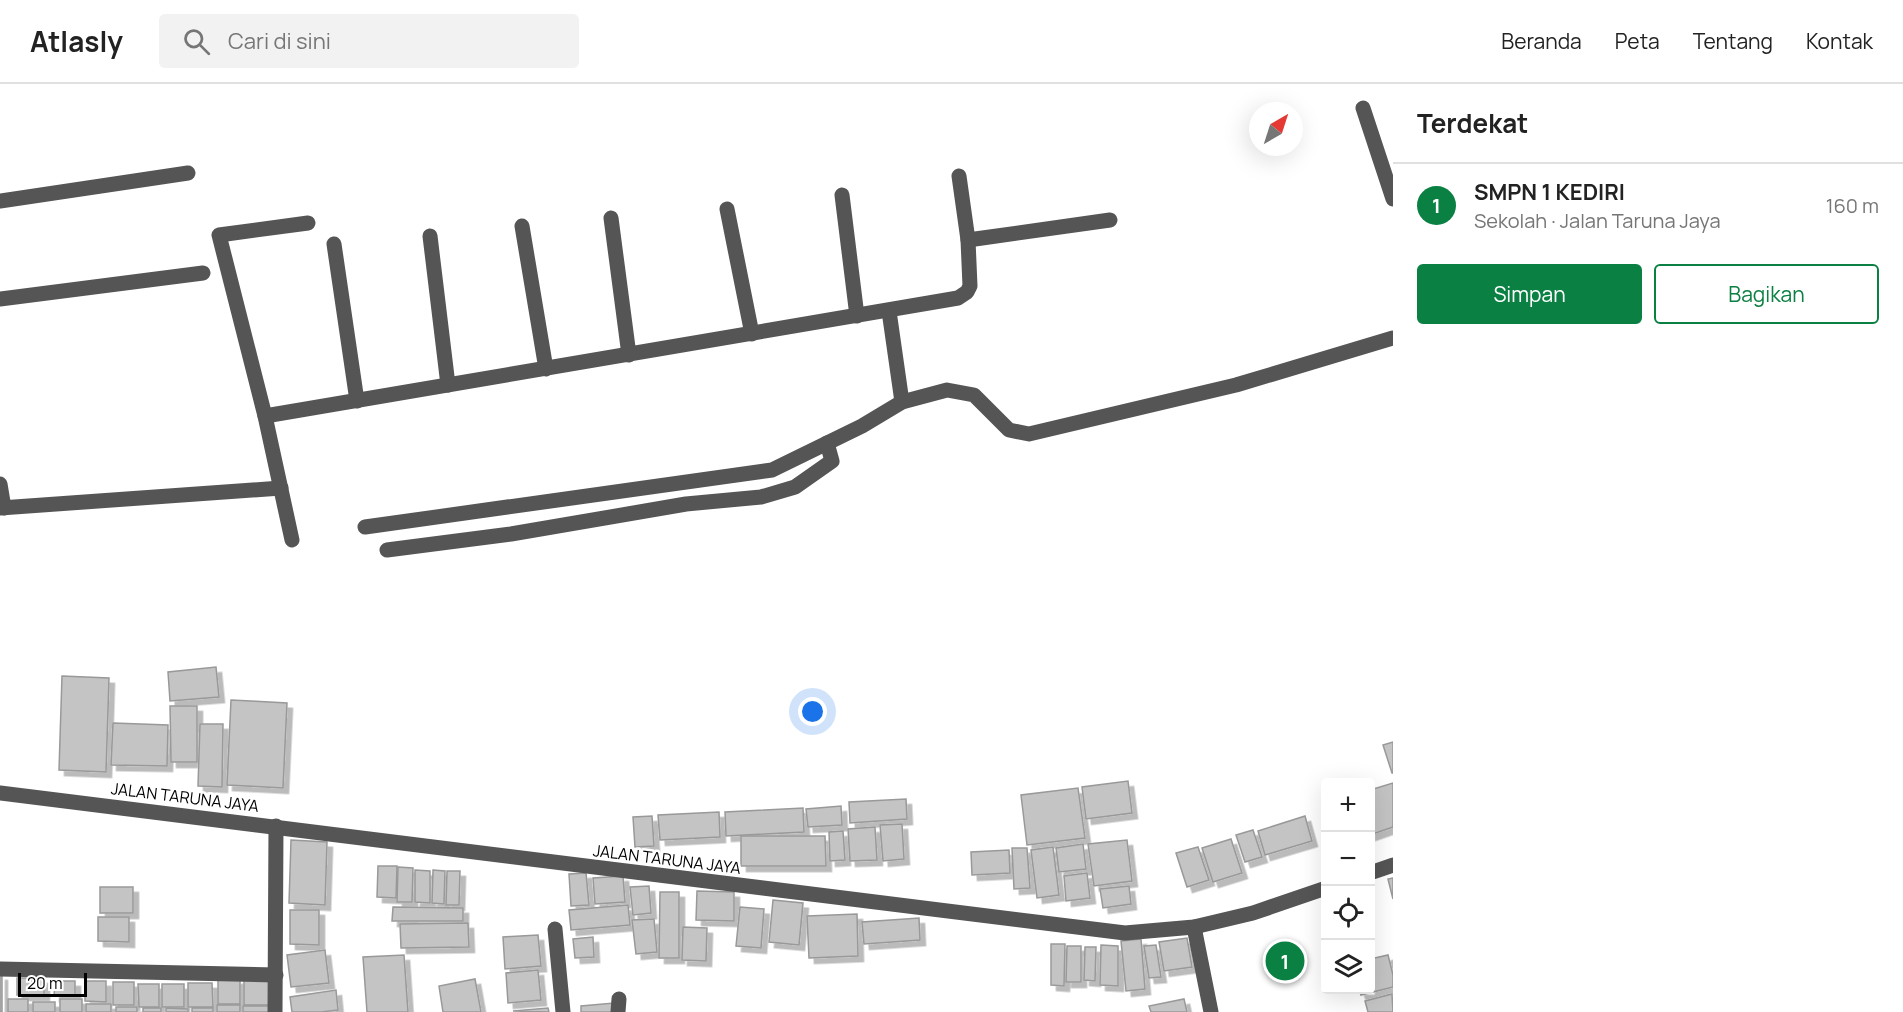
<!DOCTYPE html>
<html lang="id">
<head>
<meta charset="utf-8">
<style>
	:root { --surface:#fff; --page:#f2f2f2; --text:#222; --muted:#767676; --line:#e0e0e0; --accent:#0b8043 }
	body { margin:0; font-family:Manrope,sans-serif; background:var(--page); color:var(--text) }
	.controls { position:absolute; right:18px; bottom:18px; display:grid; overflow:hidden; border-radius:6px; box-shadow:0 6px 24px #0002 }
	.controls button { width:54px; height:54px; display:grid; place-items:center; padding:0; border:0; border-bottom:2px solid var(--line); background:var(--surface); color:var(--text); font:30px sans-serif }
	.compass { position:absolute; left:1249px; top:18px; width:54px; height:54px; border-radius:50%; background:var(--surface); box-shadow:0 6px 24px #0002; rotate:39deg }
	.scale { position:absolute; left:18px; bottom:15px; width:69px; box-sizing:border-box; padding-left:6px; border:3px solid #000; border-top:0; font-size:16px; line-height:21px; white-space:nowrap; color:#000; -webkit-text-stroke:4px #fff; paint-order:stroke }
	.you { position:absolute; left:813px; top:628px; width:21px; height:21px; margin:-15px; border:4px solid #fff; border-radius:50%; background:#1a73e8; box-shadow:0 0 0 9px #1a73e833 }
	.badge { display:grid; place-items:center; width:39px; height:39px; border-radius:50%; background:var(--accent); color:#fff; font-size:20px; font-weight:700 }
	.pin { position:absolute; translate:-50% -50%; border:3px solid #fff; box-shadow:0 2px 6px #0006 }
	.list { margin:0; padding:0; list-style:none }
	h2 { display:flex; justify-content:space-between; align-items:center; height:78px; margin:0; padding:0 24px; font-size:26px }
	h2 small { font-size:20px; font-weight:400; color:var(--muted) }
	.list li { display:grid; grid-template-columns:39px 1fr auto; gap:18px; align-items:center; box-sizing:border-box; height:84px; padding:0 24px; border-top:2px solid var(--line) }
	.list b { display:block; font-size:22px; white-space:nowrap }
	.list p { margin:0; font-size:20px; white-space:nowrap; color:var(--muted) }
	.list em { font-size:20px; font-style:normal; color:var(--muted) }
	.actions { display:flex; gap:12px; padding:18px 24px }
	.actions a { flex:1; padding:14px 0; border:2px solid var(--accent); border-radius:6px; text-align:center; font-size:21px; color:var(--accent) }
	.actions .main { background:var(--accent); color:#fff }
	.icon { flex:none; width:33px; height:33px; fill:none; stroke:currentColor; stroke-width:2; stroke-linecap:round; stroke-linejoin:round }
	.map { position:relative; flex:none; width:1393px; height:928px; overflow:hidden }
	header { display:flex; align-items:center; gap:36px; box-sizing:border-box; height:84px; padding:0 30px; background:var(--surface); border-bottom:2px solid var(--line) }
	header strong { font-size:28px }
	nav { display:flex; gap:33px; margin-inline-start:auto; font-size:21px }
	.search { width:420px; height:54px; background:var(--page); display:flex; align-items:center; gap:15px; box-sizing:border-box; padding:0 21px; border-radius:6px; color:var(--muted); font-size:22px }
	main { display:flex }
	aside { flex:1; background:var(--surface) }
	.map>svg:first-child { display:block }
</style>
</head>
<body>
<header>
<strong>Atlasly</strong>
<div class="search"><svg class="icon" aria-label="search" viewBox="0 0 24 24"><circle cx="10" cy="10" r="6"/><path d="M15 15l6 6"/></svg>Cari di sini</div>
<nav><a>Beranda</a><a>Peta</a><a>Tentang</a><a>Kontak</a></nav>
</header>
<main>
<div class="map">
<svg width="1393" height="928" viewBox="0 0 1393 928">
	<defs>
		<filter id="shadow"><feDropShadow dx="5.5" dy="5.5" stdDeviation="0" flood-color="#0004"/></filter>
	</defs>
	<rect width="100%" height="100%" fill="#fff"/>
	<!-- building -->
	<g fill="#c4c4c4" stroke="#999" stroke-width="1.5" filter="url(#shadow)">
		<path d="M216,583L219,613L170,617L168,588Z"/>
		<path d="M62,592L109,594L106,688L59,686Z"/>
		<path d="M231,616L287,619L283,704L227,701Z"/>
		<path d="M170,622H197V678H171Z"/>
		<path d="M113,639L168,641L167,682L111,681Z"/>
		<path d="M200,640H223L222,703L198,702Z"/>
		<path d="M1393,658V689H1392L1383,661Z"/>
		<path d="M1128,697L1132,729L1086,735L1082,703Z"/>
		<path d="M1393,699V743L1370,751V706Z"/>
		<path d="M1078,704L1085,754L1027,761L1021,711Z"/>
		<path d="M906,715L907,735L850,739L849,718Z"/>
		<path d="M841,722L842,741L808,743L806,725Z"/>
		<path d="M803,724L804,748L726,752L725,728Z"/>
		<path d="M719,728L720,753L660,756L658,731Z"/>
		<path d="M652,732L654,762L635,763L633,733Z"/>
		<path d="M1305,732L1312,757L1265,771L1258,747Z"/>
		<path d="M902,740L904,775L883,777L880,741Z"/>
		<path d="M875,743L877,776L850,777L848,745Z"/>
		<path d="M1253,746L1262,773L1245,778L1236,751Z"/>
		<path d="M843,747L845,776L830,777L829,748Z"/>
		<path d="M741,752H825L826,782H741Z"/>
		<path d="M1231,755L1242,789L1213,798L1202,764Z"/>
		<path d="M291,756L327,758L325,821L289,819Z"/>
		<path d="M1127,756L1132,797L1094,802L1088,760Z"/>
		<path d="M1083,760L1086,785L1059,788L1056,764Z"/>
		<path d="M1053,763L1059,811L1037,814L1031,766Z"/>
		<path d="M1198,763L1209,796L1187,803L1176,769Z"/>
		<path d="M1012,764H1027L1030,804L1014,805Z"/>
		<path d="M1009,766L1010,789L972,791L971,768Z"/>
		<path d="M378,782H397L396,814L377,813Z"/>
		<path d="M398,783L413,784L412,818H397Z"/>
		<path d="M415,786L430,787V819L415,818Z"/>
		<path d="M433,786L445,787L444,820L432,819Z"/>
		<path d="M447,787H460L459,821H446Z"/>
		<path d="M586,789L589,821L571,822L569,790Z"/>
		<path d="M1087,789L1090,814L1066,817L1064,792Z"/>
		<path d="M623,792L625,818L595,820L593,794Z"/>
		<path d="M1393,794V815L1388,795Z"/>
		<path d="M649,802L651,829L633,831L630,803Z"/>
		<path d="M1129,802L1131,820L1103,824L1100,805Z"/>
		<rect x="100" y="803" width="33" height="26"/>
		<path d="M697,807L734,808V837L696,836Z"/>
		<path d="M660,808H679V874H659Z"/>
		<path d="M773,816L803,819L799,861L769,858Z"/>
		<path d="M628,821L630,841L571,846L569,826Z"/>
		<path d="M393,823L463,824V837H392Z"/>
		<path d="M740,823L764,825L761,864L736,862Z"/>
		<path d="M290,826H319V861L290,860Z"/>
		<path d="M857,830L858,872L809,874L807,832Z"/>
		<path d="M98,833H129V858L98,857Z"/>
		<path d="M919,834L920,856L864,860L862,838Z"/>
		<path d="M654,835L657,868L636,870L632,836Z"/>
		<path d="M468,839L469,863L401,864L400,840Z"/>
		<path d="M683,843L707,844L706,877L682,876Z"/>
		<path d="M538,851L541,882L505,885L503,853Z"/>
		<path d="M593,853L594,873L575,874L573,855Z"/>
		<path d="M1187,854L1192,883L1164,887L1159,858Z"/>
		<path d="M1141,855L1145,905L1126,907L1121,857Z"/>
		<path d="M1051,860H1065L1064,902L1051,901Z"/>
		<path d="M1101,861L1118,862V902L1100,901Z"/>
		<path d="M1156,861L1161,893L1149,894L1144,862Z"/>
		<path d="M1067,862H1081V898H1066Z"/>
		<path d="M1085,863H1096L1095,897L1084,896Z"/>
		<path d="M325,866L329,899L291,903L287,871Z"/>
		<path d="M404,871L408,928H367L363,873Z"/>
		<path d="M1388,871L1393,891V903L1361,911L1359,906H1370V875Z"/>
		<path d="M538,886L541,916L508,919L506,889Z"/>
		<rect x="0" y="891" width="2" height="37"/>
		<rect x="244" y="893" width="27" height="28"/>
		<rect x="17" y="894" width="27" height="17"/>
		<rect x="218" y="895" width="22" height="25"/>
		<path d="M475,895L481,928H443L439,902Z"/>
		<path d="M55,897H75V912H54Z"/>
		<path d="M85,897H106V918L85,917Z"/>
		<rect x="113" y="898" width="21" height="23"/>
		<path d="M188,899H212L213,923H188Z"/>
		<path d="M138,900H159V923H139Z"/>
		<rect x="162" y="900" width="22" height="23"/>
		<path d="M336,906L338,926L321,928H292L290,913Z"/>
		<path d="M1392,910L1393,928H1368L1365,917Z"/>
		<rect x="8" y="915" width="20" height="13"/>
		<rect x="60" y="915" width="22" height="13"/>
		<path d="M1184,915L1187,928H1151L1149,922Z"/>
		<rect x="33" y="918" width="22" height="10"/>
		<path d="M614,919L615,928H581V922Z"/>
		<rect x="86" y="920" width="25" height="8"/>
		<rect x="217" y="921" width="23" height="7"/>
		<rect x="243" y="922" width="27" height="6"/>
		<rect x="116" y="923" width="21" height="5"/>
		<rect x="143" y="924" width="18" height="4"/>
		<path d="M166,924L188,925V928H166Z"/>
		<rect x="192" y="924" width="21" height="4"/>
		<path d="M548,924L549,928L513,927Z"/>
	</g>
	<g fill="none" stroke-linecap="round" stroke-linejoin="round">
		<!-- minor -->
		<g stroke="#555" stroke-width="15">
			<path d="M1363,24L1393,115"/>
			<path d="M842,111L857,232"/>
			<path d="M0,117L188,89"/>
			<path d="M727,125L752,250"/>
			<path d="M611,134L629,271"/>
			<path d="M522,142L546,285"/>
			<path d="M430,152L448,301"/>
			<path d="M968,156L1110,136"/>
			<path d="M334,160L357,317"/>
			<path d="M0,215L203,189"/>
			<path d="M889,227L902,318"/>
			<path d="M265,332L958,214L967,208L970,202L968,156L959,92"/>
			<path d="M0,400L4,424"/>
			<path d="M0,424L281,404"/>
			<path d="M365,443L772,386L862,342L902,318L947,306L974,311L1009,346L1029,350L1236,301L1393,254"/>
			<path d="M292,456L265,332L219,151L308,139"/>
			<path d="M387,466L511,450L686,420L761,413L795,403L832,377L827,359"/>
			<path d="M0,709L1125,849L1194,843L1253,829L1326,804"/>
			<path d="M1370,789L1393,781"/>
			<path d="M1194,843L1211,928"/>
			<path d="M555,845L563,928"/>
			<path d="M0,885L276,891"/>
			<path d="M275,928L276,742"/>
			<path d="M618,928L619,915"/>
		</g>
	</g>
	<g text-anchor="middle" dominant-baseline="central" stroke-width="5" stroke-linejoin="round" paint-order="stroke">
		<!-- street labels -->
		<g font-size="16" fill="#000" stroke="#fff">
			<text transform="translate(185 713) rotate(7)">JALAN TARUNA JAYA</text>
			<text transform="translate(667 775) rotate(7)">JALAN TARUNA JAYA</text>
		</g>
	</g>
</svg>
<div class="controls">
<button>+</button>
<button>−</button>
<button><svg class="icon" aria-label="locate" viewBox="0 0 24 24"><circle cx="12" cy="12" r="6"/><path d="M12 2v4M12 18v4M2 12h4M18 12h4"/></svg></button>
<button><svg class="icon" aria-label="layers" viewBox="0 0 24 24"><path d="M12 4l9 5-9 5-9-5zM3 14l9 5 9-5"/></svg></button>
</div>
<svg class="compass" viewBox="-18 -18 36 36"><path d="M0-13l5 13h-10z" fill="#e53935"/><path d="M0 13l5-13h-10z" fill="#767676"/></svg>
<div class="scale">20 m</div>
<div class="you"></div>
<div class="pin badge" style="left:1285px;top:877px">1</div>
</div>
<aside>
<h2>Terdekat<small></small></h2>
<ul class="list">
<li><span class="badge">1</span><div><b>SMPN 1 KEDIRI</b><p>Sekolah · Jalan Taruna Jaya</p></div><em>160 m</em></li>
</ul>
<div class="actions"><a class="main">Simpan</a><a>Bagikan</a></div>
</aside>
</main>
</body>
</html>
